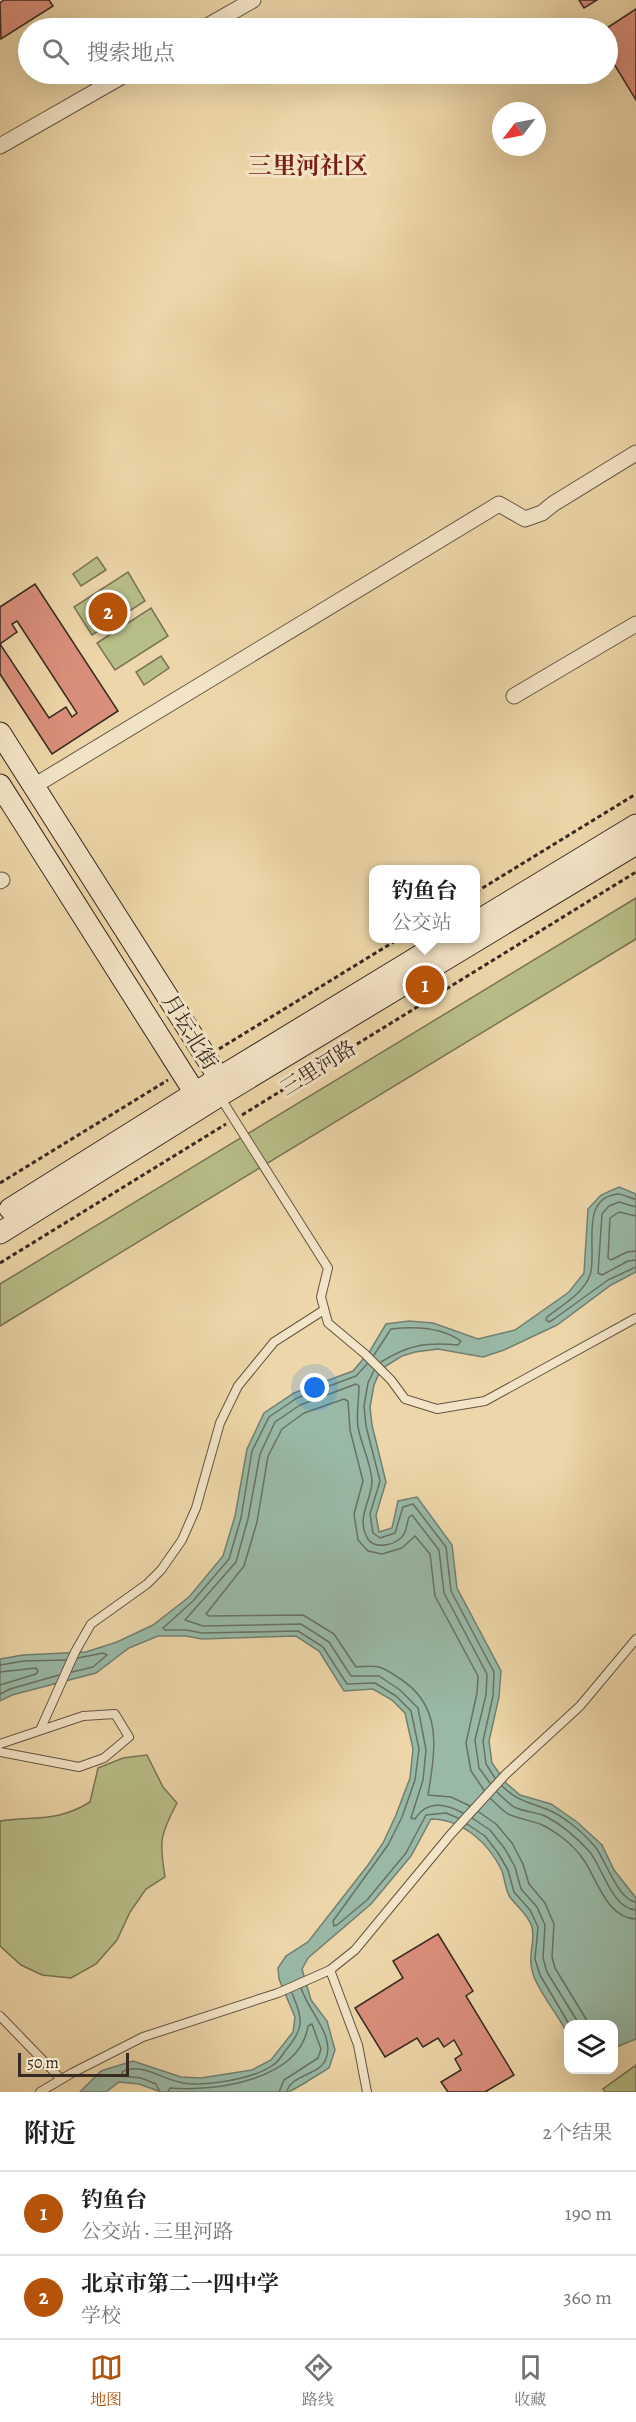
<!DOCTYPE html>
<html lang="zh">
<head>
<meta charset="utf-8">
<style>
	:root { --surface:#fff; --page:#f6f6f6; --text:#202124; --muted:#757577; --line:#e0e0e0; --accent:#b45309 }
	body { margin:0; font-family:Alegreya,"Noto Serif SC",serif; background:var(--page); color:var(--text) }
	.controls { position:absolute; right:18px; bottom:18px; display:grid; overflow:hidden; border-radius:12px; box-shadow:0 6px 24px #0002 }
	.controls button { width:54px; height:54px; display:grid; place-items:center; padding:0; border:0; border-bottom:2px solid var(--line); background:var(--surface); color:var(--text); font:30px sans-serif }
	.compass { position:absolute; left:492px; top:102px; width:54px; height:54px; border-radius:50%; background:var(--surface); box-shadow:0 6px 24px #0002; rotate:238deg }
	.scale { position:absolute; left:18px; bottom:15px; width:111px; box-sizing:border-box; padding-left:6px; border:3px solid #372a23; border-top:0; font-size:16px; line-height:21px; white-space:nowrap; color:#372a23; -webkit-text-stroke:4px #f3e4c7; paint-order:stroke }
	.you { position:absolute; left:315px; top:1388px; width:21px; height:21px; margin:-15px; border:4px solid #fff; border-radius:50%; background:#1a73e8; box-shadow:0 0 0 9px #1a73e833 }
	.badge { display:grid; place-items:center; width:39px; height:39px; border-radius:50%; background:var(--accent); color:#fff; font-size:20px; font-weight:700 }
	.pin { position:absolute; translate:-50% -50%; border:3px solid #fff; box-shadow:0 2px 6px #0006 }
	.popup { position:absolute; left:369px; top:865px; width:111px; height:78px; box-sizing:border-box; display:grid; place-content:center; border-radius:12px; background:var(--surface); filter:drop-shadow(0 2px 4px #0005); font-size:20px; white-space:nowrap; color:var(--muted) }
	.popup b { font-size:22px; color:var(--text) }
	.popup::after { content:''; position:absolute; left:50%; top:100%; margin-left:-12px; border:12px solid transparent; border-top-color:var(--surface) }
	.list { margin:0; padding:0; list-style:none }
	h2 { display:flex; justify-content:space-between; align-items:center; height:78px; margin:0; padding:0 24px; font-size:26px }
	h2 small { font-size:20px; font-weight:400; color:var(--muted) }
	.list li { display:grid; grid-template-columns:39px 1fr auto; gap:18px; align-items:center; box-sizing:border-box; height:84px; padding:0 24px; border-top:2px solid var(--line) }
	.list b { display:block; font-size:22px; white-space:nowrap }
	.list p { margin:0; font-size:20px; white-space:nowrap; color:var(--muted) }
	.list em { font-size:20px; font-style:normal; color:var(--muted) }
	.icon { flex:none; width:33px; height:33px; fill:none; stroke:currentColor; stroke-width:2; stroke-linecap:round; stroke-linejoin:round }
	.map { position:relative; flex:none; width:636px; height:2092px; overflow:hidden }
	.search { position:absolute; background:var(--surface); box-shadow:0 6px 24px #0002; left:18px; right:18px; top:18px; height:66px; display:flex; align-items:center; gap:15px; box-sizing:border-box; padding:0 21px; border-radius:33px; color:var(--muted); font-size:22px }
	.sheet { height:246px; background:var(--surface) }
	nav { display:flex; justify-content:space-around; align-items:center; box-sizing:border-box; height:84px; border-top:2px solid var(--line); background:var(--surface); font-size:16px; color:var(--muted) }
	nav a { display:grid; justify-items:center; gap:3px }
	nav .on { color:var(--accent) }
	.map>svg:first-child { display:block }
</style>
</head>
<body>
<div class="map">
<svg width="636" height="2092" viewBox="0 0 636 2092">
	<rect width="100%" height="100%" fill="#edd6a9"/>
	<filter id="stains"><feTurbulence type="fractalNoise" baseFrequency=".00333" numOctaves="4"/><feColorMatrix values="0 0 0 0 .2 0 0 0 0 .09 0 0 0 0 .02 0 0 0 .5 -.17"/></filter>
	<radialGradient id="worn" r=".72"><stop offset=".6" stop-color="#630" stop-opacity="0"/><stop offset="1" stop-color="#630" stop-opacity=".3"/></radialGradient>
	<!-- green -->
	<g fill="#b8be88" stroke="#787456" stroke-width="1.5">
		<path d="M97,557L106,570L81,586L73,574Z"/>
		<path d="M128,572L145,601L92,635L74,607Z"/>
		<path d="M151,608L168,636L115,670L97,643Z"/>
		<path d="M161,656L169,668L144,685L136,672Z"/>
		<path d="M636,898V939L0,1326V1284Z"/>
		<path d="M147,1755L163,1787L177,1803C160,1835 159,1841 165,1877L146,1889L130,1912L117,1940L96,1964L71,1978L42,1975L21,1965L0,1946V1821C36,1816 58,1822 90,1802L98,1768L123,1758Z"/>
		<path d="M636,2065V2092H605L603,2089Z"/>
	</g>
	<!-- water -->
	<path fill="#99b9a6" stroke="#728072" stroke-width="1.5" d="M619,1187L636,1194V1272L611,1285L557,1325L504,1350L483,1357L438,1349L415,1352L402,1356L381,1369L374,1385L370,1407L372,1425L386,1482L376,1515L379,1532L392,1528L398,1501L417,1497L452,1545L457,1588L501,1671L499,1697L489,1741L492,1763L506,1783L520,1795L551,1804L577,1822L602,1845L614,1870L636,1898V2039L614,2048V2024H568V2032L565,2029C555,2011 541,1994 534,1977C526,1956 536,1943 532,1927C528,1914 517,1907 510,1897C505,1890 505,1879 502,1871C489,1843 462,1819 431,1819L411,1856L371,1904L308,1958L302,1969L311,2000L327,2021L335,2050L329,2068L303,2084L289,2092H161L139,2084L119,2082L106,2092H80L101,2071L133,2061L181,2077L201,2078L252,2070L271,2060L293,2032L295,2017L279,1979L278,1968L286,1956L308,1942L368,1865L383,1843L396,1815L410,1778L413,1749L405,1713L392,1700L373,1689L344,1691L319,1651L296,1636L202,1639L186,1636H158L129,1648L96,1673L12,1695L0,1701V1659L23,1655L86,1652L117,1642L153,1625L189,1597L223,1556L235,1516L247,1449L264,1413L294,1393L353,1371L370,1351L386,1324L409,1321L433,1323L478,1339L515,1330L569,1292L584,1273L588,1209L601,1195Z"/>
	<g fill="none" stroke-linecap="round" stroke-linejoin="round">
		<!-- shore -->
		<g stroke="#687264" stroke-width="1.5">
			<path d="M636,1199C630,1199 624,1194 618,1194C578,1198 598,1252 590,1275C584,1293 561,1306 547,1317L546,1320L549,1322L554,1319L608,1280L636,1267"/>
			<path d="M636,1207L619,1202L609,1206L602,1214L598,1273L602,1275L628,1261L636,1260"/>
			<path d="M636,1216L619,1212L610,1218L608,1258L611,1260L627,1252L636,1251"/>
			<path d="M374,1355L391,1329C415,1326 441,1327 461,1341L458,1345C426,1342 408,1345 381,1362"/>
			<path d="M367,1364L356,1376L297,1398L269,1417L252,1451L241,1518L229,1559L193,1601L163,1628L165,1630H186L202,1633L298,1631L323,1647L347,1684L375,1683L396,1696L411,1711L419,1749L415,1780L402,1817L388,1845L333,1921L334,1926L337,1925L367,1900L406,1853L426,1815L446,1813L458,1818"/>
			<path d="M374,1370L368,1383L364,1406L366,1426L380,1481L370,1514L373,1533L380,1538L395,1533L403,1507L413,1504L446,1547L451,1591L494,1672L493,1696L483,1741L486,1764L495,1778"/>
			<path d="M0,1665L24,1661L66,1660"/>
			<path d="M0,1672L36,1668L38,1671L36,1674L0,1685"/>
			<path d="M72,1672L93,1667L107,1655L103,1653L78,1658"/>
			<path d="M0,1694L10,1689L59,1675"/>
			<path d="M502,1786C519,1802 526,1801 546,1809C563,1815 585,1834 596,1848C606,1861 618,1900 636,1902"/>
			<path d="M497,1792C502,1797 508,1803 514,1807C524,1812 536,1812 545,1816C561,1824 577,1838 589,1851C602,1866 612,1909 636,1910"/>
			<path d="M491,1799C496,1804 502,1810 508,1814C518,1819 530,1820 540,1824C554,1830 574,1845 583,1859C597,1878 606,1918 636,1919"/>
			<path d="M470,1806L451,1797L428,1795C435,1751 444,1706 399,1678C393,1674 386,1669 379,1667C371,1665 363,1667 356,1667L334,1634L303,1615L209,1616L206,1614L244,1566L257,1522L268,1456L282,1429L304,1413L344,1399L348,1401L350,1430L363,1481L354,1514L358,1540L368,1551L382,1554L402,1548L415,1536L430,1554L435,1596L478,1676L477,1693L466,1743L471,1771L484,1790"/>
			<path d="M479,1812L496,1824L512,1843L523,1864L529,1884L545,1903L554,1924L552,1957L555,1968L589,2024"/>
			<path d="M463,1813C445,1803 427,1800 415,1819L411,1818L423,1780L426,1750L418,1708L400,1690L379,1676H351L329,1642L301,1624L203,1626L185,1620L236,1562L248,1519L260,1454L275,1422L300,1405L356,1384L359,1386C359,1400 356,1413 358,1427C361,1444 371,1463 372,1481C372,1500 355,1518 368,1539C375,1550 398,1545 404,1534C407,1529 407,1522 409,1517L412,1515L439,1550L444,1593L487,1674L486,1695L475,1740L479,1768L490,1783"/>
			<path d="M472,1818L490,1830L505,1849L515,1867L521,1889L537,1907L545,1925L543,1958L547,1972L579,2024"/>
			<path d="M467,1824L485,1836L498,1853L508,1870L514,1892L530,1910L538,1927L535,1959L540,1975L569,2024"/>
			<path d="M160,2092L156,2084L141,2078L123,2076L122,2072C140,2062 160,2078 179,2082C201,2088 254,2079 273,2065C278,2062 282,2056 285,2051C305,2028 303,2020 292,1993"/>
			<path d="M168,2092L170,2088C215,2092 300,2080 308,2026L312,2024L321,2049L318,2058L284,2080L279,2092"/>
			<path d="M287,2092C289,2076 318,2075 325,2061C337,2037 308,2011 301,1988"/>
		</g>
	</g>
	<!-- building -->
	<g fill="#da8f7b" stroke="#372a23" stroke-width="1.5" fill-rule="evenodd">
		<path d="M4,0H49L53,6L1,39L0,3Z"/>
		<path d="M579,0H597L584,8Z"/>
		<path d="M636,9V100L608,54L607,28Z"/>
		<path d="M35,584L118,711L52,754L0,674V607ZM17,621L77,713L72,717L66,707L49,718L0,644L17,632L12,624Z"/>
		<path d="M438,1934L473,1991L466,1996L514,2075L485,2092H448L441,2082L461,2070L455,2059L462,2054L454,2040L444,2047L438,2038L423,2047L417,2038L385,2057L355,2008L403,1978L393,1961Z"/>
	</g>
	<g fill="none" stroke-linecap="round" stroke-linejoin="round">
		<defs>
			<g id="lane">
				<path d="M220,1097L328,1268L321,1297L328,1323L365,1354L391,1380L405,1399L437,1409L485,1401L636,1318"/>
				<path d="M41,1728L75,1652L91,1624L147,1584L161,1570L182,1540L196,1508L220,1423L238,1386L274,1342L324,1310"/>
				<path d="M0,1744L83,1716L115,1714L129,1737L104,1758L79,1767L0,1752"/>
				<path d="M330,1970L358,2045L367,2092"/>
				<path d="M0,2016L61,2079"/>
				<path d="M40,2092L72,2073L143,2037L278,1993L330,1970L355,1950L451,1834L506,1774L580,1706L636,1639"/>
			</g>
			<g id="street">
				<path d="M204,28L253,0"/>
				<path d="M0,146L126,74"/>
				<path d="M514,696L636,624"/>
				<path d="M34,786L499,504L525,519L542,513L553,504L636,453"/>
				<path d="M0,881L2,880"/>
			</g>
			<g id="secondary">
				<path d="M0,733L206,1057L219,1078V1090"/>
				<path d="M0,785L195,1093"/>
				<path d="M476,922L636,825"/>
				<path d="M10,1209L219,1078L449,938"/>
				<path d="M0,1233L219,1096L636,844"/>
			</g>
		</defs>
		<!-- lane casing -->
		<use href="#lane" stroke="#645544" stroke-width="10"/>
		<!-- street casing -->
		<use href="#street" stroke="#645544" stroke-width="17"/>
		<!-- secondary casing -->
		<use href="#secondary" stroke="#372a23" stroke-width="23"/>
		<!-- path -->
		<g stroke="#372a23" stroke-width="3" stroke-dasharray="4.5 3" stroke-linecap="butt">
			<path d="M476,892L636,794"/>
			<path d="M219,1049L400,938"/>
			<path d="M242,1115L636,872"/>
			<path d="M0,1183L168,1080"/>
			<path d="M0,1263L226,1124"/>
		</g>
		<!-- lane -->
		<use href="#lane" stroke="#f3e4c7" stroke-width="8"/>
		<!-- street -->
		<use href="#street" stroke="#f3e4c7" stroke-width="15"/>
		<!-- secondary -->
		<use href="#secondary" stroke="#f3e4c7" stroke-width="21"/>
	</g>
	<g text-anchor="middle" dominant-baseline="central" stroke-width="6" stroke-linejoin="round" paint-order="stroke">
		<!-- street labels -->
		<g font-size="21" fill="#372a23" stroke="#f3e4c7">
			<text transform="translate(190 1032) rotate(58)">月坛北街</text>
			<text transform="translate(318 1068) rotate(-32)">三里河路</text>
		</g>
		<!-- quarter labels -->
		<g font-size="24" font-weight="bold" fill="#7a1f14" stroke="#f3e4c7">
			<text x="308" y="166">三里河社区</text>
		</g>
	</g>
	<rect width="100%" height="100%" filter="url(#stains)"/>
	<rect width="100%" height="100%" fill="url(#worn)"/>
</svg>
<div class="controls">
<button><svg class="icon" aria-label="layers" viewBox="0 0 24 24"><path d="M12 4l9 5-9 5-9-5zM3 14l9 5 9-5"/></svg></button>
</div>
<svg class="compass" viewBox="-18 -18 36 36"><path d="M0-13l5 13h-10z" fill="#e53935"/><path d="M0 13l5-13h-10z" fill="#757577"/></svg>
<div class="scale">50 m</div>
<div class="you"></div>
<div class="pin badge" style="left:425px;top:985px">1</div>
<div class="popup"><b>钓鱼台</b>公交站</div>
<div class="pin badge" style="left:108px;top:612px">2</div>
<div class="search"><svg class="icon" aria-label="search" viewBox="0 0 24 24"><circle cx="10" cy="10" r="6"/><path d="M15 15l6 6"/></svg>搜索地点</div>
</div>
<section class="sheet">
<h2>附近<small>2个结果</small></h2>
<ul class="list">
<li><span class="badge">1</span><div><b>钓鱼台</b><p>公交站 · 三里河路</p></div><em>190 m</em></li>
<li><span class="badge">2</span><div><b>北京市第二一四中学</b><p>学校</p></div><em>360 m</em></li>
</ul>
</section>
<nav>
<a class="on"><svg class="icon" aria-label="map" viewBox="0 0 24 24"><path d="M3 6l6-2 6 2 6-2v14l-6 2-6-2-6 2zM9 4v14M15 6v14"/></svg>地图</a>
<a><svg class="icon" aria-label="directions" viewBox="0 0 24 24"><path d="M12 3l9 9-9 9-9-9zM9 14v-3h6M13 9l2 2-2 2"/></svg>路线</a>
<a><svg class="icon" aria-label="saved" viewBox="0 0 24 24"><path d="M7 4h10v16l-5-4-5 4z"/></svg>收藏</a>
</nav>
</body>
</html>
